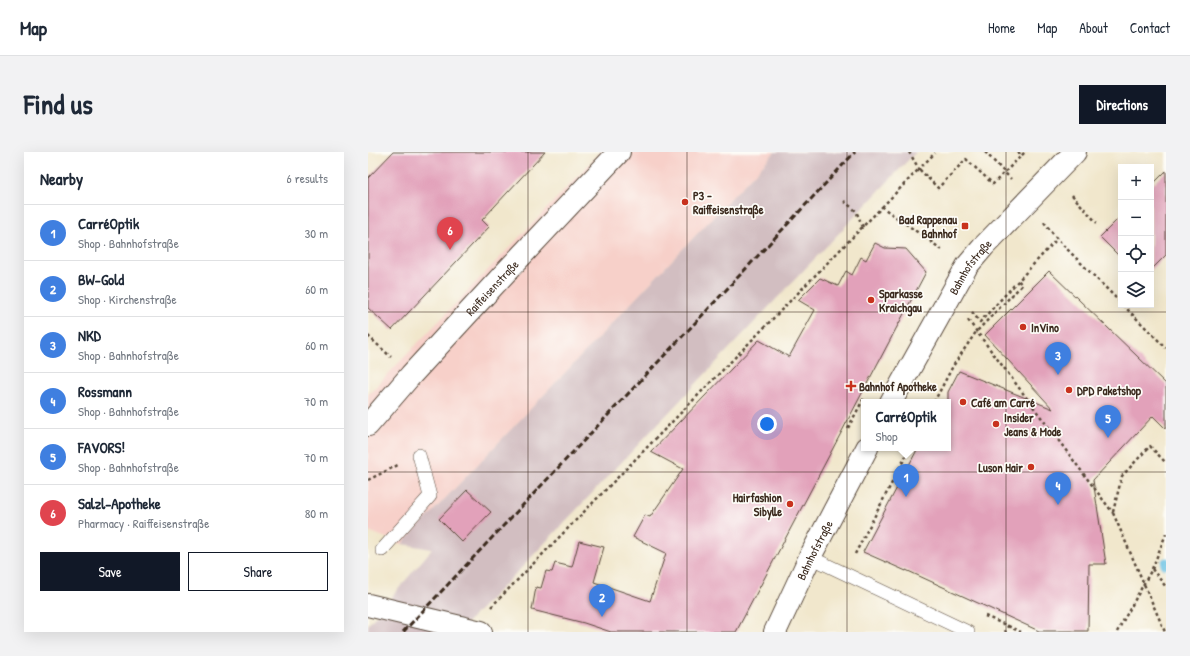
<!DOCTYPE html>
<html lang="en">
<head>
<meta charset="utf-8">
<style>
	:root { --surface:#fff; --page:#f2f2f3; --text:#1f2937; --muted:#747a83; --line:#e0e1e3; --accent:#111827 }
	body { margin:0; font-family:"Patrick Hand",sans-serif; background:var(--page); color:var(--text) }
	.controls { position:absolute; right:12px; top:12px; display:grid; overflow:hidden; border-radius:0px; box-shadow:0 4px 16px #0002 }
	.controls button { width:36px; height:36px; display:grid; place-items:center; padding:0; border:0; border-bottom:1px solid var(--line); background:var(--surface); color:var(--text); font:20px sans-serif }
	.you { position:absolute; left:399px; top:272px; width:14px; height:14px; margin:-10px; border:3px solid #fff; border-radius:50%; background:#1a73e8; box-shadow:0 0 0 6px #1a73e833 }
	.badge { display:grid; place-items:center; width:26px; height:26px; border-radius:50%; background:var(--accent); color:#fff; font-size:13px; font-weight:700 }
	.pin { position:absolute; translate:-50% -33px; filter:drop-shadow(0 1px 2px #0008) }
	.pin::after { content:''; position:absolute; top:21px; width:14px; height:12px; background:inherit; clip-path:polygon(0 0,100% 0,50% 100%) }
	.popup { position:absolute; left:493px; top:247px; width:90px; height:52px; box-sizing:border-box; display:grid; place-content:center; border-radius:0px; background:var(--surface); filter:drop-shadow(0 1px 3px #0005); font-size:13px; white-space:nowrap; color:var(--muted) }
	.popup b { font-size:15px; color:var(--text) }
	.popup::after { content:''; position:absolute; left:50%; top:100%; margin-left:-8px; border:8px solid transparent; border-top-color:var(--surface) }
	.list { margin:0; padding:0; list-style:none }
	h2 { display:flex; justify-content:space-between; align-items:center; height:52px; margin:0; padding:0 16px; font-size:17px }
	h2 small { font-size:13px; font-weight:400; color:var(--muted) }
	.list li { display:grid; grid-template-columns:26px 1fr auto; gap:12px; align-items:center; box-sizing:border-box; height:56px; padding:0 16px; border-top:1px solid var(--line) }
	.list b { display:block; font-size:15px; white-space:nowrap }
	.list p { margin:0; font-size:13px; white-space:nowrap; color:var(--muted) }
	.list em { font-size:13px; font-style:normal; color:var(--muted) }
	.actions { display:flex; gap:8px; padding:12px 16px }
	.actions a { flex:1; padding:9px 0; border:1px solid var(--accent); border-radius:0px; text-align:center; font-size:14px; color:var(--accent) }
	.actions .main { background:var(--accent); color:#fff }
	.icon { flex:none; width:22px; height:22px; fill:none; stroke:currentColor; stroke-width:2; stroke-linecap:round; stroke-linejoin:round }
	.map { position:relative; flex:none; width:798px; height:480px; overflow:hidden; border-radius:0px }
	header { display:flex; align-items:center; gap:24px; box-sizing:border-box; height:56px; padding:0 20px; background:var(--surface); border-bottom:1px solid var(--line) }
	header strong { font-size:19px }
	nav { display:flex; gap:22px; margin-inline-start:auto; font-size:14px }
	.intro { display:flex; align-items:center; justify-content:space-between; box-sizing:border-box; height:96px; padding:0 24px }
	h1 { margin:0; font-size:28px }
	.button { padding:10px 18px; border-radius:0px; background:var(--accent); color:#fff; font-size:14px; font-weight:700 }
	main { display:flex; gap:24px; padding:0 24px }
	aside { flex:1; background:var(--surface); border-radius:0px; box-shadow:0 4px 16px #0002 }
	.map>svg:first-child { display:block }
</style>
</head>
<body>
<header>
<strong>Map</strong>
<nav><a>Home</a><a>Map</a><a>About</a><a>Contact</a></nav>
</header>
<div class="intro"><h1>Find us</h1><a class="button">Directions</a></div>
<main>
<aside>
<h2>Nearby<small>6 results</small></h2>
<ul class="list">
<li><span class="badge" style="background:#3f7fe0">1</span><div><b>CarréOptik</b><p>Shop · Bahnhofstraße</p></div><em>30 m</em></li>
<li><span class="badge" style="background:#3f7fe0">2</span><div><b>BW-Gold</b><p>Shop · Kirchenstraße</p></div><em>60 m</em></li>
<li><span class="badge" style="background:#3f7fe0">3</span><div><b>NKD</b><p>Shop · Bahnhofstraße</p></div><em>60 m</em></li>
<li><span class="badge" style="background:#3f7fe0">4</span><div><b>Rossmann</b><p>Shop · Bahnhofstraße</p></div><em>70 m</em></li>
<li><span class="badge" style="background:#3f7fe0">5</span><div><b>FAVORS!</b><p>Shop · Bahnhofstraße</p></div><em>70 m</em></li>
<li><span class="badge" style="background:#e0444e">6</span><div><b>Salzl-Apotheke</b><p>Pharmacy · Raiffeisenstraße</p></div><em>80 m</em></li>
</ul>
<div class="actions"><a class="main">Save</a><a>Share</a></div>
</aside>
<div class="map">
<svg width="798" height="480" viewBox="0 0 798 480">
	<rect width="100%" height="100%" fill="#fdfcf7"/>
	<filter id="ink" filterUnits="userSpaceOnUse"><feTurbulence type="fractalNoise" baseFrequency=".025" numOctaves="2"/><feDisplacementMap in="SourceGraphic" scale="8" xChannelSelector="R" yChannelSelector="G"/><feConvolveMatrix kernelMatrix="1 2 1 2 8 2 1 2 1" color-interpolation-filters="sRGB"/></filter>
	<filter id="wash" filterUnits="userSpaceOnUse"><feTurbulence type="fractalNoise" baseFrequency=".012" numOctaves="4" result="noise"/><feDisplacementMap in="SourceGraphic" scale="16" xChannelSelector="R" yChannelSelector="G"/><feGaussianBlur stdDeviation="0.9" result="paint"/><feColorMatrix in="noise" values="0 0 0 0 0 0 0 0 0 0 0 0 0 0 0 0 0 1.4 0 .05"/><feComposite in="paint" operator="in"/></filter>
	<g filter="url(#wash)">
		<rect width="100%" height="100%" fill="#f1e7cc"/>
		<!-- built -->
		<path fill="#f7d0c9" d="M233,0H407L34,392L0,379V243Z"/>
		<!-- industrial -->
		<path fill="#d2bec1" d="M407,0H548L156,413L90,480H0V473L64,397L34,392Z"/>
		<g fill="none" stroke-linecap="round" stroke-linejoin="round">
			<!-- stream -->
			<path stroke="#65c0e3" stroke-width="9" d="M797,413L798,410"/>
		</g>
		<g id="blocks">
			<!-- building -->
			<g fill="#e2a1ba">
				<path d="M25,0H177L114,68L121,75L24,178L0,156V26Z"/>
				<path d="M798,19V103L783,118V34Z"/>
				<path d="M753,64V106L732,85Z"/>
				<path d="M507,91L517,96L538,97L558,120L368,480H243L216,471L164,458L168,435L173,436L178,419L184,420L187,411L204,415L211,389L236,395L226,430L282,449L298,401L265,385L277,363L282,365L315,317L283,300L391,188L421,205L447,158L430,148L452,126L470,134L478,119L484,123L493,105L498,108Z"/>
				<path d="M681,119L798,232V277L785,264L725,328L738,412H721L720,479H671L538,418V419L495,400L550,296H580V240L591,219L685,257L617,183Z"/>
				<path d="M99,338L123,360L94,390L71,367Z"/>
			</g>
		</g>
	</g>
	<g filter="url(#ink)">
		<use href="#blocks" fill-opacity="0" stroke="#564638" stroke-width="1"/>
		<g fill="none" stroke-linecap="round" stroke-linejoin="round">
			<defs>
				<g id="lane">
					<path d="M14,398L62,344L51,303"/>
					<path d="M442,405L600,480"/>
				</g>
				<g id="street">
					<path id="s1" d="M523,250L599,114L616,94L707,0"/>
					<path id="s2" d="M0,273L43,223L137,121L251,0"/>
					<path id="s3" d="M407,480L442,405L499,296"/>
				</g>
				<path id="secondary" d="M0,453L113,480"/>
			</defs>
			<!-- lane casing -->
			<use href="#lane" stroke="#564638" stroke-width="14"/>
			<!-- street casing -->
			<use href="#street" stroke="#564638" stroke-width="24"/>
			<!-- secondary casing -->
			<use href="#secondary" stroke="#564638" stroke-width="24"/>
			<!-- path -->
			<g stroke="#564638" stroke-width="2.5" stroke-dasharray="3 3" stroke-linecap="butt">
				<path d="M541,0L551,17L567,1"/>
				<path d="M617,0L643,27"/>
				<path d="M650,0L653,3"/>
				<path d="M704,43L729,71"/>
				<path d="M476,49L488,59L495,75"/>
				<path d="M514,55L551,17L570,36L598,7L625,32L657,0"/>
				<path d="M676,70L689,87L753,151"/>
				<path d="M755,153L798,196"/>
				<path d="M604,160L612,170L689,87"/>
				<path d="M600,168L745,361"/>
				<path d="M0,184L23,205"/>
				<path d="M566,250L585,214L608,180L654,133L650,128"/>
				<path d="M480,276L496,246"/>
				<path d="M0,328L30,313"/>
				<path d="M745,360L754,324L782,294L798,311"/>
				<path d="M487,402L542,296"/>
				<path d="M784,417L798,435"/>
				<path d="M123,455L514,55L576,99"/>
				<path d="M617,464L640,474L637,480"/>
				<path d="M640,474L653,480"/>
				<path d="M749,480L784,417L798,382"/>
			</g>
			<!-- lane -->
			<use href="#lane" stroke="#fff" stroke-width="13"/>
			<!-- street -->
			<use href="#street" stroke="#fff" stroke-width="22"/>
			<!-- secondary -->
			<use href="#secondary" stroke="#fff" stroke-width="22"/>
			<!-- rail -->
			<path stroke="#3b2a1e" stroke-width="3" stroke-dasharray="6 3" stroke-linecap="butt" d="M35,480L343,154L487,0"/>
			<!-- path-bridge -->
			<path stroke="#564638" stroke-width="2.5" stroke-dasharray="3 3" stroke-linecap="butt" d="M745,361L797,480"/>
		</g>
	</g>
	<!-- grid -->
	<path fill="none" stroke="#3b2a1e" stroke-width="1" stroke-opacity="0.55" d="M160,0V480M319,0V480M479,0V480M638,0V480M0,160H798M0,320H798"/>
	<!-- markers -->
	<g fill="#c8321e" stroke="#fdfcf7" stroke-width="1.5">
		<circle cx="317" cy="50" r="4"/>
		<rect x="593" y="70" width="8" height="8" rx="2"/>
		<circle cx="503" cy="148" r="4"/>
		<circle cx="655" cy="175" r="4"/>
		<path d="M481 228h4v4h4v4h-4v4h-4v-4h-4v-4h4z"/>
		<circle cx="701" cy="238" r="4"/>
		<circle cx="595" cy="250" r="4"/>
		<circle cx="628" cy="272" r="4"/>
		<circle cx="663" cy="315" r="4"/>
		<circle cx="422" cy="352" r="4"/>
	</g>
	<g text-anchor="middle" dominant-baseline="central" stroke-width="3.5" stroke-linejoin="round" paint-order="stroke">
		<!-- poi labels -->
		<g font-size="12" font-weight="bold" fill="#3b2a1e" stroke="#fdfcf7" text-anchor="start">
			<text x="325" y="43">P3 -<tspan x="325" dy="14">Raiffeisenstraße</tspan></text>
			<text x="589" y="67" text-anchor="end">Bad Rappenau<tspan x="589" dy="14">Bahnhof</tspan></text>
			<text x="511" y="141">Sparkasse<tspan x="511" dy="14">Kraichgau</tspan></text>
			<text x="663" y="175">InVino</text>
			<text x="491" y="234">Bahnhof Apotheke</text>
			<text x="709" y="238">DPD Paketshop</text>
			<text x="603" y="250">Café am Carré</text>
			<text x="636" y="265">Insider<tspan x="636" dy="14">Jeans &amp; Mode</tspan></text>
			<text x="655" y="315" text-anchor="end">Luson Hair</text>
			<text x="414" y="345" text-anchor="end">Hairfashion<tspan x="414" dy="14">Sibylle</tspan></text>
		</g>
		<!-- street labels -->
		<g font-size="12" fill="#3b2a1e" stroke="#fdfcf7">
			<text stroke="none"><textPath href="#s1" startOffset="157">Bahnhofstraße</textPath></text>
			<text stroke="none"><textPath href="#s2" startOffset="185">Raiffeisenstraße</textPath></text>
			<text stroke="none"><textPath href="#s3" startOffset="91">Bahnhofstraße</textPath></text>
		</g>
	</g>
</svg>
<div class="controls">
<button>+</button>
<button>−</button>
<button><svg class="icon" aria-label="locate" viewBox="0 0 24 24"><circle cx="12" cy="12" r="6"/><path d="M12 2v4M12 18v4M2 12h4M18 12h4"/></svg></button>
<button><svg class="icon" aria-label="layers" viewBox="0 0 24 24"><path d="M12 4l9 5-9 5-9-5zM3 14l9 5 9-5"/></svg></button>
</div>
<div class="you"></div>
<div class="pin badge" style="left:538px;top:345px;background:#3f7fe0">1</div>
<div class="popup"><b>CarréOptik</b>Shop</div>
<div class="pin badge" style="left:234px;top:465px;background:#3f7fe0">2</div>
<div class="pin badge" style="left:690px;top:223px;background:#3f7fe0">3</div>
<div class="pin badge" style="left:690px;top:353px;background:#3f7fe0">4</div>
<div class="pin badge" style="left:740px;top:286px;background:#3f7fe0">5</div>
<div class="pin badge" style="left:82px;top:98px;background:#e0444e">6</div>
</div>
</main>
</body>
</html>
